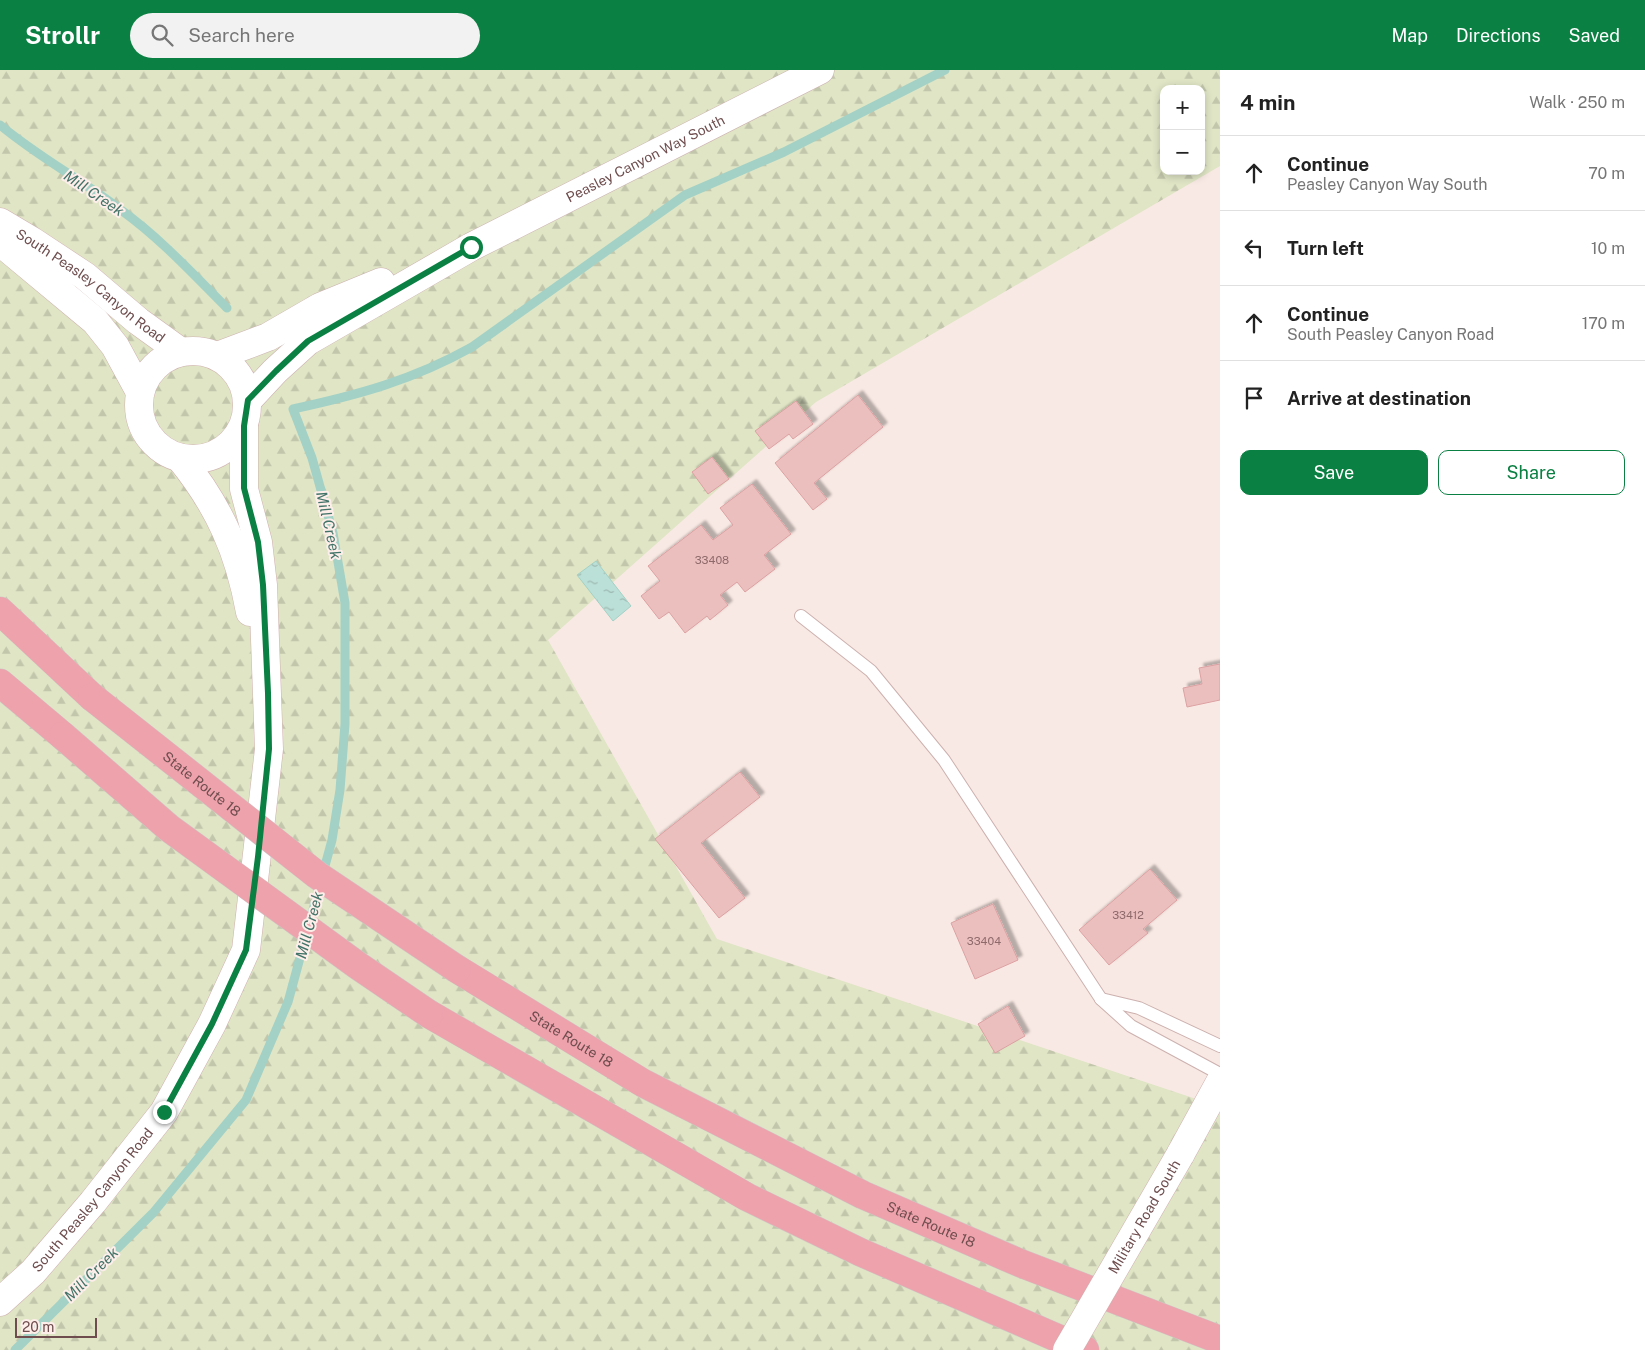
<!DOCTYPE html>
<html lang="en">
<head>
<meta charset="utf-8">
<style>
	:root { --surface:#fff; --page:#f2f2f2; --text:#222; --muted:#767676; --line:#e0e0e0; --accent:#0b8043 }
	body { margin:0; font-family:"Public Sans",sans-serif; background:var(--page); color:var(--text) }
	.controls { position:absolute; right:15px; top:15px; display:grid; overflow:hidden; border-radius:10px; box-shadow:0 2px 8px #0003 }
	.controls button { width:45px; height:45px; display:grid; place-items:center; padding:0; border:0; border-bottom:1px solid var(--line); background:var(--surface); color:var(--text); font:25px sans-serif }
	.scale { position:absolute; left:15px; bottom:12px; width:82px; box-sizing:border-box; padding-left:5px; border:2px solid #6f4d4e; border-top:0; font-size:14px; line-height:18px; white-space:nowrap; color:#6f4d4e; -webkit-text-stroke:4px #fdeeea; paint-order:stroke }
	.stop { position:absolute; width:15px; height:15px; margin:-11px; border:4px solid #0b8043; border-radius:50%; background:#fff }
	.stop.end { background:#0b8043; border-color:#fff; box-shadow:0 1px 5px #0008 }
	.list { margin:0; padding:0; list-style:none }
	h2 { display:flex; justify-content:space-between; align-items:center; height:65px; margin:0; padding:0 20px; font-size:21px }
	h2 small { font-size:16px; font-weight:400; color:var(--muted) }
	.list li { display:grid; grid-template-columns:32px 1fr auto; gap:15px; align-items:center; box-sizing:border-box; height:75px; padding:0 20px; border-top:1px solid var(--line) }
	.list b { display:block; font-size:19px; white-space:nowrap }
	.list p { margin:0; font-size:16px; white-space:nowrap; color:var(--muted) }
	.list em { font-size:16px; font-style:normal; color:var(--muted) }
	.actions { display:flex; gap:10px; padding:15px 20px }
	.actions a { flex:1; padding:11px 0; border:1px solid var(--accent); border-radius:10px; text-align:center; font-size:18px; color:var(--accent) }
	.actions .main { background:var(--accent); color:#fff }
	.icon { flex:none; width:28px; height:28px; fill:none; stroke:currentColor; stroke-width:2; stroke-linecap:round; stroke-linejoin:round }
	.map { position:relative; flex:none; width:1220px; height:1280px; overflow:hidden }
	header { display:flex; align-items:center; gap:30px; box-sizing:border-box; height:70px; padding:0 25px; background:var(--accent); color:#fff }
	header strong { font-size:24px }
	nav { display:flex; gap:28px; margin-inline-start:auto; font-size:18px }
	.search { width:350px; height:45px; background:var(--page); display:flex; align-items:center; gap:12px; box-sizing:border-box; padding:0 18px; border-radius:28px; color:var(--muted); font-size:19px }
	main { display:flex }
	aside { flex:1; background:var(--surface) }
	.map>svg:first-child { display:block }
</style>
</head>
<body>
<header>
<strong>Strollr</strong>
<div class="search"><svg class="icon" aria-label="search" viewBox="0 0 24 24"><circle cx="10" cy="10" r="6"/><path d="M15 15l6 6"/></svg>Search here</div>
<nav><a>Map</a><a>Directions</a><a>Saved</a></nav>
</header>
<main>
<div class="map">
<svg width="1220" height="1280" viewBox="0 0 1220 1280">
	<defs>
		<pattern id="forest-firs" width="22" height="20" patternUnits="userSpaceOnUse" patternTransform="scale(1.25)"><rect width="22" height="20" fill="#dfe5c5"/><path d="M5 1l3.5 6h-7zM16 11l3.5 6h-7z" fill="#c2c6ab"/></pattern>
		<pattern id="water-ripples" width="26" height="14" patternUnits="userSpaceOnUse" patternTransform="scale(1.25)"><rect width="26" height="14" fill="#bbe0d7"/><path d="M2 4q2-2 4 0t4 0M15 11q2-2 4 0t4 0" fill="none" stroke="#9cb8b1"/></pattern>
		<filter id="shadow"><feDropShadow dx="4.5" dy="-4.5" stdDeviation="1" flood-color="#0004"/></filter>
	</defs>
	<rect width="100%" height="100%" fill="#f9e9e4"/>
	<!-- forest -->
	<path fill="url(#forest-firs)" fill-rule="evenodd" d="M0,0H1220V96L816,332L548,570L717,869L1220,1037V1280H0ZM1164,19H1201V101H1164Z"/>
	<!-- water -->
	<path fill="url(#water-ripples)" stroke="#a3d1c6" d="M596,491L631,536L613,551L577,505Z"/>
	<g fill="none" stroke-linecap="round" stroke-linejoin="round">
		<!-- stream -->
		<g stroke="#a3d1c6" stroke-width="9">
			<path d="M0,55C38,87 82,110 121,140C160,168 193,204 227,238"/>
			<path d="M15,1280L153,1143L246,1030L288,932L332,770L340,720L345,654V533L333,463L312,388L293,339C358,325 413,310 472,277L685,125L784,82L945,0"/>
		</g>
	</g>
	<!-- building -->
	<g fill="#ecbfbf" stroke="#dca1a2" filter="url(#shadow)">
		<path d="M858,325L883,357L814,413L827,429L813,440L775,393Z"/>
		<path d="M796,331L813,354L793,369L789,364L769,379L755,361Z"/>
		<path d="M712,387L729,409L708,424L692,402Z"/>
		<path d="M752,414L791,464L764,485L775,499L745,522L737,512L720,525L728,535L710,550L707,546L685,563L669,542L659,549L641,526L660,511L648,496L701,455L713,470L733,455L720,438Z"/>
		<path d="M1220,594V630L1187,637L1183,618L1202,614L1199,598Z"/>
		<path d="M740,702L760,727L701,773L745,828L719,848L655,769Z"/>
		<path d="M1150,799L1177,830L1143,859L1148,863L1109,895L1079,860Z"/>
		<path d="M993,834L1018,890L975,909L951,853Z"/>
		<path d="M1008,936L1025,966L995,983L978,954Z"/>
	</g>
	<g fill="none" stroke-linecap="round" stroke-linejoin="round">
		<defs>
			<g id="service">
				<path d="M801,546L871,601L944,690L1101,929"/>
				<path d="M1220,976L1139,938L1101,929L1131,956L1220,1004"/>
			</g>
			<g id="tertiary">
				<path d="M217,286L268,267L320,237L381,212"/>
				<path id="s1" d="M248,330L275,301L308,271L471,177L820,0"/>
			</g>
			<g id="secondary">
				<path id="s2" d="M0,152L32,171L85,206L138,251L181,282"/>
				<path d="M0,172L95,251L115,276L140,322"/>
				<circle cx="193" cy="335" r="54"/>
				<path d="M180,388C219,436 239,481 250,542"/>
				<path d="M1180,1085L1220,1012"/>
				<path id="s3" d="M0,1232L33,1202L93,1132L164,1042L212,954L246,880L269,679L263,515L258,472L244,419V356"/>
			</g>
			<g id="motorway">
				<path d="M0,541L92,627"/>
				<path d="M0,613L63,666"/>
				<path id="s4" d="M457,899L643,1013L863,1125L1020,1193L1220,1270"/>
				<path d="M429,944L747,1127L860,1182L1085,1280"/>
			</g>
		</defs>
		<!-- service casing -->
		<use href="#service" stroke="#ccb1af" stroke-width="14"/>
		<!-- tertiary casing -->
		<use href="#tertiary" stroke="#ccb1af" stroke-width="29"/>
		<!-- secondary casing -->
		<use href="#secondary" stroke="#d0b1af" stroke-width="29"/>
		<!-- motorway casing -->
		<use href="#motorway" stroke="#d1c6c6" stroke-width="29"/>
		<!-- service -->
		<use href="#service" stroke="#fff" stroke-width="12"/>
		<!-- tertiary -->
		<use href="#tertiary" stroke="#fff" stroke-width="28"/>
		<!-- secondary -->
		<use href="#secondary" stroke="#fff" stroke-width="28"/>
		<!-- motorway -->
		<use href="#motorway" stroke="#eda2ac" stroke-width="28"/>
		<defs>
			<g id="secondary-bridge">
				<path id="s5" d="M1067,1280L1180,1085"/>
			</g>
			<g id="motorway-bridge">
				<path id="s6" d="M92,627L317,805L457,899"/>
				<path d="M63,666L169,758L357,895L429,944"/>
			</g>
		</defs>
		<!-- secondary-bridge casing -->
		<use href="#secondary-bridge" stroke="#d0b1af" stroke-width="29" stroke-linecap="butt"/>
		<!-- motorway-bridge casing -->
		<use href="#motorway-bridge" stroke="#d1c6c6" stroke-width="29" stroke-linecap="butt"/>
		<!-- secondary-bridge -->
		<use href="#secondary-bridge" stroke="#fff" stroke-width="28"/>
		<!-- motorway-bridge -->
		<use href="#motorway-bridge" stroke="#eda2ac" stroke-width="28"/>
	</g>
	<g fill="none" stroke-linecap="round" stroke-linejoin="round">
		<!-- route -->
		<path stroke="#0b8043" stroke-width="6" d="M164,1042L212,954L246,880L258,787L269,679L268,623L263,515L258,472L244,418V356L248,330L276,301L308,271L471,177"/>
	</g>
	<g text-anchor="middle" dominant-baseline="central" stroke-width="4" stroke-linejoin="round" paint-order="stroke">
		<!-- number labels -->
		<g font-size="11" fill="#8e6a6a">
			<text x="712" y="490">33408</text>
			<text x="1128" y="845">33412</text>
			<text x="984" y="871">33404</text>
		</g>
		<!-- street labels -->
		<g font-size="14" fill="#6f4d4e" stroke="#fdeeea">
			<text stroke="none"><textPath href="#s1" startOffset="468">Peasley Canyon Way South</textPath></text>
			<text stroke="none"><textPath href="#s2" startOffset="111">South Peasley Canyon Road</textPath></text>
			<text stroke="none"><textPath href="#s6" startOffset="140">State Route 18</textPath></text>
			<text stroke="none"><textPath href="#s4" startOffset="134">State Route 18</textPath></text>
			<text stroke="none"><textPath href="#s3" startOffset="138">South Peasley Canyon Road</textPath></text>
			<text stroke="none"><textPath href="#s5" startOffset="154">Military Road South</textPath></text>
			<text stroke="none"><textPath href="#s4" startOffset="539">State Route 18</textPath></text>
		</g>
		<!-- water labels -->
		<g font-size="15" font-style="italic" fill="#427368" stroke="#fdeeea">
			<text transform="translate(94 123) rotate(34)">Mill Creek</text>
			<text transform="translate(329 455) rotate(77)">Mill Creek</text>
			<text transform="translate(309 855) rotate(-75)">Mill Creek</text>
			<text transform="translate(91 1204) rotate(-45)">Mill Creek</text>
		</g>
	</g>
</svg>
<div class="controls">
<button>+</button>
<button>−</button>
</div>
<div class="scale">20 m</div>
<div class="stop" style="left:471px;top:177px"></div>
<div class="stop end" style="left:164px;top:1042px"></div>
</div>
<aside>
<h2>4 min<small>Walk · 250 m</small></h2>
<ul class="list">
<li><svg class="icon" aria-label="ahead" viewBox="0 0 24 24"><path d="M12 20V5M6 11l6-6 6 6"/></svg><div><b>Continue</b><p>Peasley Canyon Way South</p></div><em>70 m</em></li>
<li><svg class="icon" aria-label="left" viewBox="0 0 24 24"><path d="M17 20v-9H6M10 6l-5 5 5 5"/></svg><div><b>Turn left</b></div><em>10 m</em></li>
<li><svg class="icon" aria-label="ahead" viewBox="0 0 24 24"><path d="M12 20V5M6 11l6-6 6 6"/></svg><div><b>Continue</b><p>South Peasley Canyon Road</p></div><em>170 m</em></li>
<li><svg class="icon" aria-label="arrive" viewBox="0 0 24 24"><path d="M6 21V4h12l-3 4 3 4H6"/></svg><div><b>Arrive at destination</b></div></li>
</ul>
<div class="actions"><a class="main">Save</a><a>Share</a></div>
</aside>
</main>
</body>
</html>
